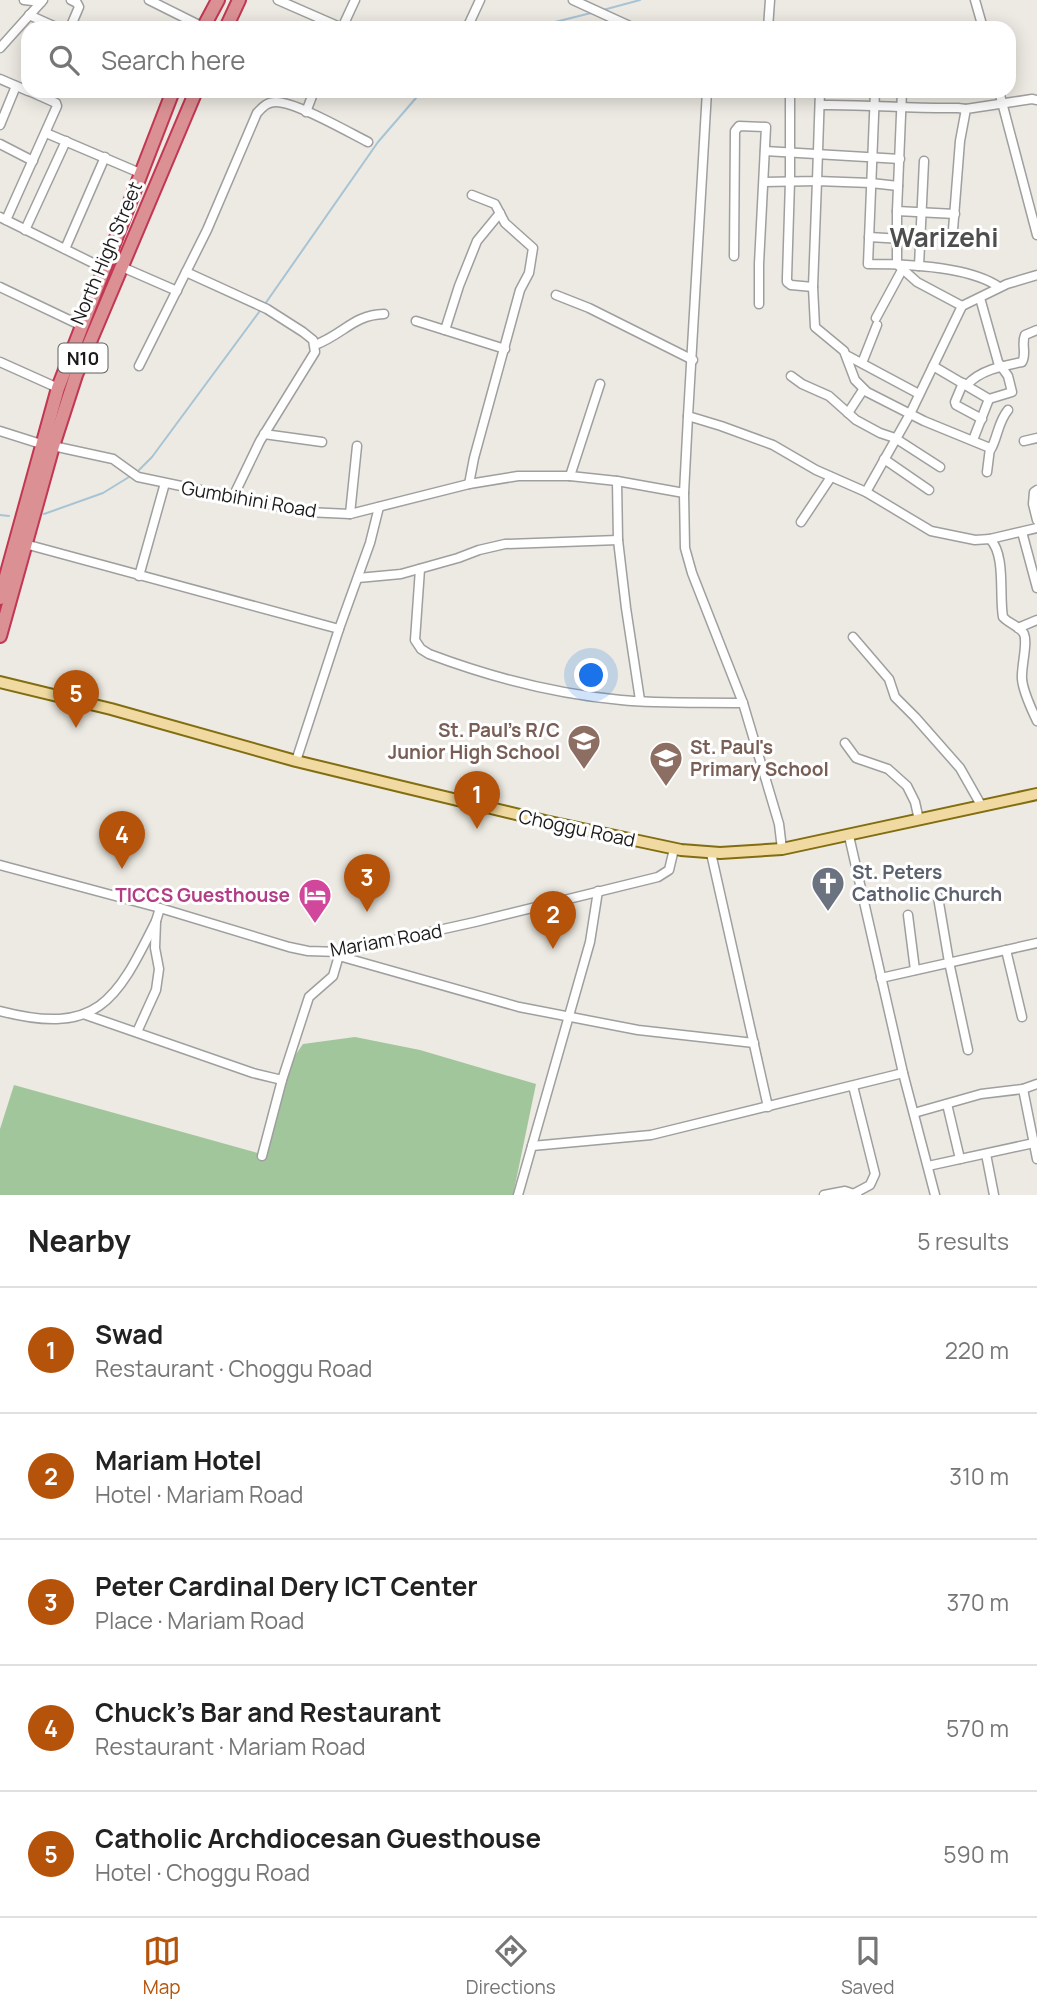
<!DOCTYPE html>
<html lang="en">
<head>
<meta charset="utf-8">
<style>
	:root { --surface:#fff; --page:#f6f6f6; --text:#222; --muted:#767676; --line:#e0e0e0; --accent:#b45309 }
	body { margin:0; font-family:Manrope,sans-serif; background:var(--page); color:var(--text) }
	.you { position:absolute; left:592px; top:676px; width:24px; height:24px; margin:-18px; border:5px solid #fff; border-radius:50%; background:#1a73e8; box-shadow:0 0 0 10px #1a73e833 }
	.badge { display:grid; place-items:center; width:46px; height:46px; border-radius:50%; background:var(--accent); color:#fff; font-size:23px; font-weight:700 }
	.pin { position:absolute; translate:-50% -58px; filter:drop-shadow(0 2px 4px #0008) }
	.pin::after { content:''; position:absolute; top:37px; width:24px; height:21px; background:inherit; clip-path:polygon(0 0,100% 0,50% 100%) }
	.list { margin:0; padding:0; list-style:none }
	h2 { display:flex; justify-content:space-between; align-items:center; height:91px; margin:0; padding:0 28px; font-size:30px }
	h2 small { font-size:23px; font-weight:400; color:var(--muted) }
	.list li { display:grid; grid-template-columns:46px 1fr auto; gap:21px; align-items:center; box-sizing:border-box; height:126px; padding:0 28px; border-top:2px solid var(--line) }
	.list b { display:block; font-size:26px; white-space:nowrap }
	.list p { margin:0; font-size:23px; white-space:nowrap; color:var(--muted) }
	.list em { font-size:23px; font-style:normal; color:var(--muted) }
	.icon { flex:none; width:38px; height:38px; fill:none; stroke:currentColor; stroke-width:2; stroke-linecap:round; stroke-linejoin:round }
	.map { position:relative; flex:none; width:1037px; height:1195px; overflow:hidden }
	.search { position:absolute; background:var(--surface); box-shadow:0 4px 18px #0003; left:21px; right:21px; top:21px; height:77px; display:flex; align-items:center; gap:18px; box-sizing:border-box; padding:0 24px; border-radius:21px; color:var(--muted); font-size:26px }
	.sheet { height:721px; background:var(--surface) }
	nav { display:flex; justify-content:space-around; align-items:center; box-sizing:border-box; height:98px; border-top:2px solid var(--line); background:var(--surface); font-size:19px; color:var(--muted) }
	nav a { display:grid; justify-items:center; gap:4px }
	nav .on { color:var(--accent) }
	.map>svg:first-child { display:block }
</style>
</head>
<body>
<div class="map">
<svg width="1037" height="1195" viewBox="0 0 1037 1195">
	<rect width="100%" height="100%" fill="#eceae2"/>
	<!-- forest -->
	<path fill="#a1c69b" d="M355,1037L420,1050L536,1084L513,1195H0V1129L14,1085L261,1154L276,1083L303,1044Z"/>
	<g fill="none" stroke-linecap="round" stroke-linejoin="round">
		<!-- stream -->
		<g stroke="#a7c4d5" stroke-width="2">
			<path d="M603,10L640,0"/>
			<path d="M531,28L591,13"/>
			<path d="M265,304L378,142L422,91"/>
			<path d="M139,470L152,457L262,308"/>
			<path d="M44,514L103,493L129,477"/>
			<path d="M0,515L9,516"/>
		</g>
		<defs>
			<g id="minor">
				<path d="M24,0L41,2"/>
				<path d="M149,0L203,27"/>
				<path d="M278,0L342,28"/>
				<path d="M573,0L634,28"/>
				<path d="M975,0L983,28"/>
				<path d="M29,15L58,28"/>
				<path d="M70,28L79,7L77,3L71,0"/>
				<path d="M342,28L355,0"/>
				<path d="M467,28L480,0"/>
				<path d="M768,28L770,0"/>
				<path d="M971,28L982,25"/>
				<path d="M0,48L43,0"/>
				<path d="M0,79L28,91"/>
				<path d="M707,91L688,416L721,426L773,445L816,470L866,492L931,531L975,540L990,539C1006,555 999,595 1003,617C1009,624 1020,626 1024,634C1028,643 1021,667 1022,679C1023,692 1031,708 1037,721"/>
				<path d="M790,91V181L787,278V282L791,285L813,287"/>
				<path d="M875,91L868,264C905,264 969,266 999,287"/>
				<path d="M902,91L897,211V264L917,282L962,306"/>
				<path d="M999,91L1037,235"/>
				<path d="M820,105C866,104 912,109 958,108L966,109"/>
				<path d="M306,112L314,91"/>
				<path d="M0,125L16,86"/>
				<path d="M46,133L140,173"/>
				<path d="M0,144L33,161"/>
				<path d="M765,151L900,159"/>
				<path d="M764,182L817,181L820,91"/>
				<path d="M898,186L871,183L817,181L813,287L815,327L844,351L855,380L867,392L924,421L990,448L987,472"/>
				<path d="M897,211L955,214"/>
				<path d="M0,217L105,269"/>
				<path d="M6,220L57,106L56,103L29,91"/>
				<path d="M25,230L66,141"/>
				<path d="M953,230L960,141L966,109L1032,99L1037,100"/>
				<path d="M869,237L919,240"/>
				<path d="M65,249L105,157"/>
				<path d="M734,256L735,131L739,126L766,127L759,264V304"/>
				<path d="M919,266L924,161"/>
				<path d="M122,267L177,291"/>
				<path d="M186,272L267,309L303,332L313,340L315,352L260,441L233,497"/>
				<path d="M0,287L82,326"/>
				<path d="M556,295L589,308L693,360"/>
				<path d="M876,318L902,270"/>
				<path d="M416,321L505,349"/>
				<path d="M445,330L459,286L477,241L500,213"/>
				<path d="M315,345C344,334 353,315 384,314"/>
				<path d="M848,356L919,394"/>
				<path d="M0,362L58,388"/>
				<path d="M862,363L877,325"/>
				<path d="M139,366L207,230L257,113C263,107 267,102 276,102C296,102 348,132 368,142"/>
				<path d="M933,366L989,399L1012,392L1008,376L998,362L980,298"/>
				<path d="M791,376L802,384L829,396L856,420L880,433L895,438L940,467"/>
				<path d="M963,383L955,402L956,405L982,419"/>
				<path d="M967,385C980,370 1002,366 1022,362C1027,354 1021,344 1025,335L1037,330"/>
				<path d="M848,413L863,390"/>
				<path d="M688,416L684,493L685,548L692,573L743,703L779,824L782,849"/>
				<path d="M0,431L41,444"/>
				<path d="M264,434L322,442"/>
				<path d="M973,440L989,399"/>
				<path d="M1024,441L1037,438"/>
				<path d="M53,446L113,459L138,477L306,512L350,514L469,484L518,476H570L617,481L684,493"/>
				<path d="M991,449C998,436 998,422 1008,410"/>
				<path d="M884,459L929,490"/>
				<path d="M570,476L600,384"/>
				<path d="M617,481L618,540L626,608L640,700"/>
				<path d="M469,484L474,458L520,290L529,273L533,248L505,223L495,204L472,195"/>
				<path d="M1037,490L1034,492L1033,504L1037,520"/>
				<path d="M866,492L910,414L962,306L1007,284L1037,275"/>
				<path d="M350,514L357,446"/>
				<path d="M801,522L831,477"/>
				<path d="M1022,532L1037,588"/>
				<path d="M990,539L1037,528"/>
				<path d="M25,544L339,629"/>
				<path d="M420,569L415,640L421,649L429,654C490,677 556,694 621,700C661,704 703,702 743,703"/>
				<path d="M139,576L165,483"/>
				<path d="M358,578L401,574L458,558L479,550L505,544L618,540"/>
				<path d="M1018,628L1037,620"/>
				<path d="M853,637L889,679L895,697L915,717L960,768L981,805"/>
				<path d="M845,743L856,758L888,769L907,786L915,802L919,820"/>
				<path d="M296,761L339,629L370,543L379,507"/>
				<path d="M849,836L903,1073L935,1195"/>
				<path d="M711,853L768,1107"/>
				<path d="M0,865L160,908L289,947L308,951L340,952L475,922L658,877L669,870L674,849"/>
				<path d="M938,897L949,962L968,1050"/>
				<path d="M908,915L915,970"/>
				<path d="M1006,950L1022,1017"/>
				<path d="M339,956L519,1007L638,1030L754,1043"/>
				<path d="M881,978L1037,943"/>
				<path d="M0,1011C97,1036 116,1002 156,921"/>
				<path d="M86,1015L253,1073L282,1080"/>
				<path d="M137,1032L156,990L159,969L155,948L156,921L160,908"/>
				<path d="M853,1086L875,1174L870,1185L855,1193"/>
				<path d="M1023,1089L1037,1159"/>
				<path d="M947,1104L960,1159"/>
				<path d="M914,1113L981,1094L1023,1089L1037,1084"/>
				<path d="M532,1146L651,1135L903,1073"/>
				<path d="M986,1154L994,1195"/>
				<path d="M262,1156L282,1080L309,997L333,976L340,952"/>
				<path d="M928,1166L1034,1143"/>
				<path d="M518,1195L590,942L598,891"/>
				<path d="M824,1195L845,1191L857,1195"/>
			</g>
			<path id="major" d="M0,682L111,709L296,761L399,786L545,821L681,850L720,853L782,849L1037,794"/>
			<g id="highway">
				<path d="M203,28L218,0"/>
				<path d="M226,28L239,0"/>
				<path d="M0,598L58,388L173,91"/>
				<path d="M0,636L53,446L76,375L196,91"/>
			</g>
		</defs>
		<!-- minor casing -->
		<use href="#minor" stroke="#9f9f9f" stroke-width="11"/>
		<!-- major casing -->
		<use href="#major" stroke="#826d10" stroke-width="14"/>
		<!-- highway casing -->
		<use href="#highway" stroke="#c23753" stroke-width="16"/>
		<!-- minor -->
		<use href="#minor" stroke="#fff" stroke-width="8"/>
		<!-- major -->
		<use href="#major" stroke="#f1daa2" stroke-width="10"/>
		<!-- highway -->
		<use href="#highway" stroke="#db9194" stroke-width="12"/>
	</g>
	<!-- icons -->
	<defs>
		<symbol id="school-pin" viewBox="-11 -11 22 30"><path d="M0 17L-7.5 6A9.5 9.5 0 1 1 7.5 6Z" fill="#8d6e63" stroke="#fff"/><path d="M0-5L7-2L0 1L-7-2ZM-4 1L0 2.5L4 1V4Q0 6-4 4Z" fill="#fff"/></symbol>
		<symbol id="church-pin" viewBox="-11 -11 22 30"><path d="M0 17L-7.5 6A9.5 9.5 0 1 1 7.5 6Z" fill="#6b7280" stroke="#fff"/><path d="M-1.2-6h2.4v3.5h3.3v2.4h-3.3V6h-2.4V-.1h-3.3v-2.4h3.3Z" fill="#fff"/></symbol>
		<symbol id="hotel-pin" viewBox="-11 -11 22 30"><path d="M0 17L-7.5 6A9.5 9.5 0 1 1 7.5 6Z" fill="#d1479c" stroke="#fff"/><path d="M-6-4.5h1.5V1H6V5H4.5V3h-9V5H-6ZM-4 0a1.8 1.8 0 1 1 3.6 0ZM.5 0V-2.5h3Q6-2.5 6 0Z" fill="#fff"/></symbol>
	</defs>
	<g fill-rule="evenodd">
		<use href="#school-pin" x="565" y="722" width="38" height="52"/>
		<use href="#school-pin" x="647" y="739" width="38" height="52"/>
		<use href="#church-pin" x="809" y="864" width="38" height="52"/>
		<use href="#hotel-pin" x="296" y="876" width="38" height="52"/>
	</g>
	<g text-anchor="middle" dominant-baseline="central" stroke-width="6" stroke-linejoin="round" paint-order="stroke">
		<!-- shield labels -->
		<rect fill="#fff" stroke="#5f5f5f" stroke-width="2" x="58.5" y="343.5" width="49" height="29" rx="5"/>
		<g font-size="18" font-weight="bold" fill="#1b1b1b">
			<text x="83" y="358">N10</text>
		</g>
		<!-- street labels -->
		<g font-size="19" fill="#1b1b1b" stroke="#fff">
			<text transform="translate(106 253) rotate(-67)">North High Street</text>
			<text transform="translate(249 499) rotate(10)">Gumbihini Road</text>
			<text transform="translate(577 828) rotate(12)">Choggu Road</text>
			<text transform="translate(386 940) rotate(-10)">Mariam Road</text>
		</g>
		<!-- education labels -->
		<g font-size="19" font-weight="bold" fill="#785e54" stroke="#fff" text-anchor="end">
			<text x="560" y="730">St. Paul's R/C<tspan x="560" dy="22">Junior High School</tspan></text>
			<text x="690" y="747" text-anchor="start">St. Paul's<tspan x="690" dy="22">Primary School</tspan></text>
		</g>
		<!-- worship labels -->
		<g font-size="19" font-weight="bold" fill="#5b616d" stroke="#fff" text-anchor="start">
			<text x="852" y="872">St. Peters<tspan x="852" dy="22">Catholic Church</tspan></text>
		</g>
		<!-- hotel labels -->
		<g font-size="19" font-weight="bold" fill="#b23c85" stroke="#fff" text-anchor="end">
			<text x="290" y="895">TICCS Guesthouse</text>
		</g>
		<!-- district labels -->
		<g font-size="26" font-weight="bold" fill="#4e4e4e" stroke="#fff">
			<text x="944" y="237">Warizehi</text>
		</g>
	</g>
</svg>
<div class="you"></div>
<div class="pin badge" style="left:477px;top:829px">1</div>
<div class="pin badge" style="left:553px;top:949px">2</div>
<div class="pin badge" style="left:367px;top:912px">3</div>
<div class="pin badge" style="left:122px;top:869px">4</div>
<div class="pin badge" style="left:76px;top:728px">5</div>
<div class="search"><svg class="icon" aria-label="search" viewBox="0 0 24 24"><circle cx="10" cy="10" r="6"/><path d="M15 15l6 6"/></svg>Search here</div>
</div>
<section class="sheet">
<h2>Nearby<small>5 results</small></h2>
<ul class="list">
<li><span class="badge">1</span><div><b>Swad</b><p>Restaurant · Choggu Road</p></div><em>220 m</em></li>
<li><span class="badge">2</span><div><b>Mariam Hotel</b><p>Hotel · Mariam Road</p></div><em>310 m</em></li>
<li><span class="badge">3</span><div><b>Peter Cardinal Dery ICT Center</b><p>Place · Mariam Road</p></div><em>370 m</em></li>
<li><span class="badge">4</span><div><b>Chuck's Bar and Restaurant</b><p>Restaurant · Mariam Road</p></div><em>570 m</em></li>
<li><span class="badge">5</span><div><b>Catholic Archdiocesan Guesthouse</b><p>Hotel · Choggu Road</p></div><em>590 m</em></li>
</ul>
</section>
<nav>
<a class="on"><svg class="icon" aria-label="map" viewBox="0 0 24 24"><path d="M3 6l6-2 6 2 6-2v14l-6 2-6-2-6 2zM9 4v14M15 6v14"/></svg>Map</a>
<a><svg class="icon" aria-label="directions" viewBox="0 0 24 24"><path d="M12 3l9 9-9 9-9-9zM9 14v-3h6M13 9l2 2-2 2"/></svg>Directions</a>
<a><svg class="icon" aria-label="saved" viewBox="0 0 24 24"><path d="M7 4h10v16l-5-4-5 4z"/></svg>Saved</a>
</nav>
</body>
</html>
